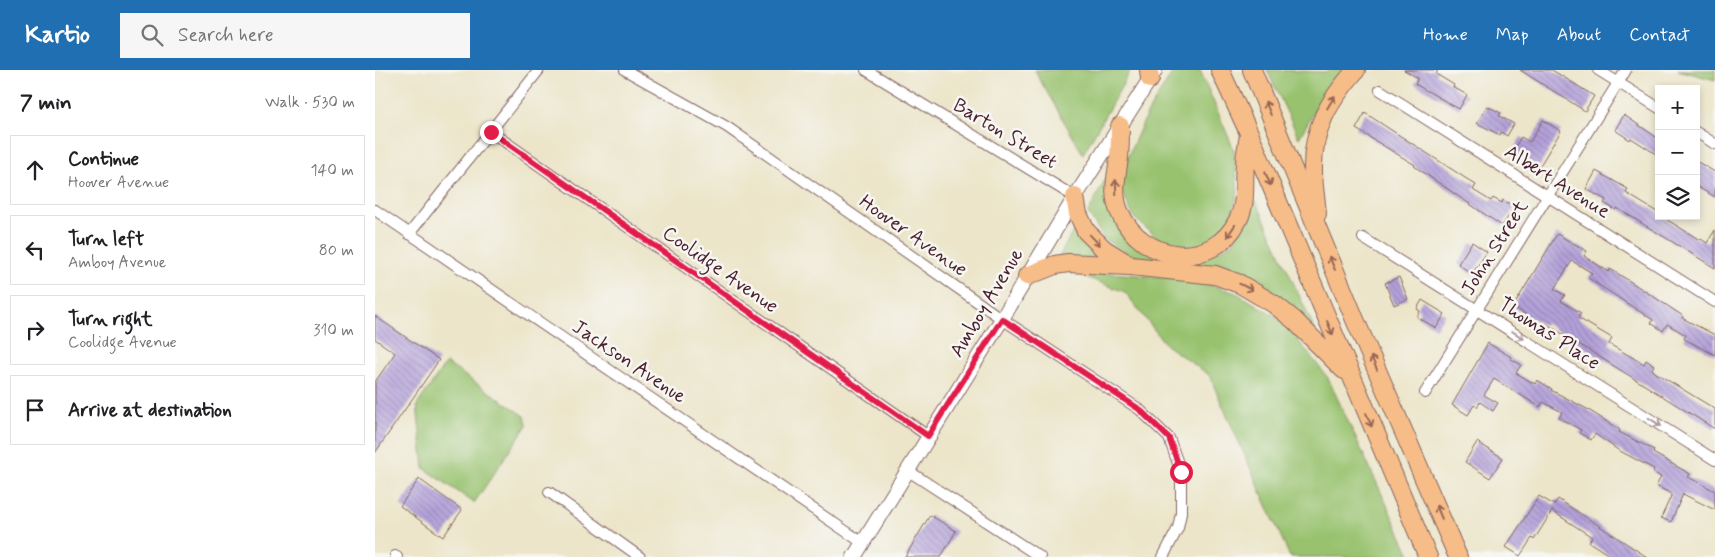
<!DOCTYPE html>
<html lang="en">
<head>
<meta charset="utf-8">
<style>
	:root { --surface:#fff; --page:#f6f6f6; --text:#202124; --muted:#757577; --line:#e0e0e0; --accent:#1f6fb2 }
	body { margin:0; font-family:Mynerve,sans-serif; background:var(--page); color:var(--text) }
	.controls { position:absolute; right:15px; top:15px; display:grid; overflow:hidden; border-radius:0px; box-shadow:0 2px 8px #0003 }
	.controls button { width:45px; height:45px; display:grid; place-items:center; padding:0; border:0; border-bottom:1px solid var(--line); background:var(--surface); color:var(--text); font:25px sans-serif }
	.stop { position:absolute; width:15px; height:15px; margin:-11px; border:4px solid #e11d48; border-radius:50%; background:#fff }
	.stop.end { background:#e11d48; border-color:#fff; box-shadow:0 1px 5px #0008 }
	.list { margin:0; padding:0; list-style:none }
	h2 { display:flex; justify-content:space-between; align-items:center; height:65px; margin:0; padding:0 20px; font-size:21px }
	h2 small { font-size:16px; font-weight:400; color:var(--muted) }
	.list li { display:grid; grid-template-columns:32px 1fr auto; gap:15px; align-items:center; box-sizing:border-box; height:70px; margin:0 10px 10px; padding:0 10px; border:1px solid var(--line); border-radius:0px }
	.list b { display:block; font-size:19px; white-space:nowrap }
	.list p { margin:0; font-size:16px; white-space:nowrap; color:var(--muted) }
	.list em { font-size:16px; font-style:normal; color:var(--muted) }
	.icon { flex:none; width:28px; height:28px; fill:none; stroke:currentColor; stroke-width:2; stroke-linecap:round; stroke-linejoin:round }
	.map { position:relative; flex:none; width:1340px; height:487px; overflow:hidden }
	header { display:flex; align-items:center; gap:30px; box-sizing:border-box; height:70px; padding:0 25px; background:var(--accent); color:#fff }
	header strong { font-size:24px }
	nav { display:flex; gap:28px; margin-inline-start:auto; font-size:18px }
	.search { width:350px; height:45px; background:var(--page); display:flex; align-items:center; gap:12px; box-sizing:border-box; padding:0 18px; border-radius:0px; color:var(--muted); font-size:19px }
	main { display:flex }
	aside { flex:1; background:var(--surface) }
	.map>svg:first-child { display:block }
</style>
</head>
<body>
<header>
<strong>Kartio</strong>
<div class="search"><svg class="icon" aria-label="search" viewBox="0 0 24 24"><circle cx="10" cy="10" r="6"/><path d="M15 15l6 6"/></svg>Search here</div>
<nav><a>Home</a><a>Map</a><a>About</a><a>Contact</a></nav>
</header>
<main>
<aside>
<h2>7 min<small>Walk · 530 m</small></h2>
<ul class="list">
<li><svg class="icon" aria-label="ahead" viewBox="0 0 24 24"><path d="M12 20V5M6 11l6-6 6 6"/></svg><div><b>Continue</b><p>Hoover Avenue</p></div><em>140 m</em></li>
<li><svg class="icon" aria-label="left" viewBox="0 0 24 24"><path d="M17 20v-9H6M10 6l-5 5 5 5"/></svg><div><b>Turn left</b><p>Amboy Avenue</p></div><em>80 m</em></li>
<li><svg class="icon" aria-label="right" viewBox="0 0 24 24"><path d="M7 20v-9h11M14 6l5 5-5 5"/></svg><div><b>Turn right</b><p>Coolidge Avenue</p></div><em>310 m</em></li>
<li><svg class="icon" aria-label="arrive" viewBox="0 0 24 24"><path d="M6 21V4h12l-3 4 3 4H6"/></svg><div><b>Arrive at destination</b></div></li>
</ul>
</aside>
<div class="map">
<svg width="1340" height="487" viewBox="0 0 1340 487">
	<defs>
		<pattern id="building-back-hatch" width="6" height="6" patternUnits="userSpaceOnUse" patternTransform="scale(1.25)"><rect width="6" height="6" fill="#b3a1da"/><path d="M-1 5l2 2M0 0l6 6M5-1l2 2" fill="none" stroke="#9483b1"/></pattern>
	</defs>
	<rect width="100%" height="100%" fill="#f6f6f2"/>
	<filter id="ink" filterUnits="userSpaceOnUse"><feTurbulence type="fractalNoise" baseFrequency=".02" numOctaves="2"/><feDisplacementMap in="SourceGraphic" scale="10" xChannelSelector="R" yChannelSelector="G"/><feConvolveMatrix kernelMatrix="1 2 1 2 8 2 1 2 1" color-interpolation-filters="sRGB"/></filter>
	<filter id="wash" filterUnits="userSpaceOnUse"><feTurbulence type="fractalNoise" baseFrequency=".0096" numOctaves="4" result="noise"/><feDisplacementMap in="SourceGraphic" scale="20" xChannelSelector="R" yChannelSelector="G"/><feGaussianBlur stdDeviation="1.12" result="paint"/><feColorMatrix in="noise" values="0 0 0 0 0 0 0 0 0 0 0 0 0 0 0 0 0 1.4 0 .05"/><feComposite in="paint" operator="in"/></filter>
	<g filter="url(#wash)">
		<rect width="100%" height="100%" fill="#ece5c9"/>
		<!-- grass -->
		<g fill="#98c26e" stroke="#71704c">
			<path d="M660,0H756L708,84L665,10Z"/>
			<path d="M799,0H825L859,80L863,123L856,148L835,173L812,178L789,173L759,148L746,120L751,90L772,44Z"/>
			<path d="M892,0L952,2L957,0H971L944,33L924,68Z"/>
			<path d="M1303,0H1340V10Z"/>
			<path d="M733,104L734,132L789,190L756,185L729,169L713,143Z"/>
			<path d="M881,131L940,260L894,221L839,199L815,193L857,174Z"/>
			<path d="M698,161L728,188L683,189Z"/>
			<path d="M697,202L734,203L816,209L861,223L906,249L953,308L1036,487H915L834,305L791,275L750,222Z"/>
			<path d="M71,293L150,346L152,355L99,433L49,398L42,335Z"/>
		</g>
		<g id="blocks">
			<!-- building -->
			<g fill="url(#building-back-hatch)">
				<path d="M1029,0H1063L1061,4L1079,15L1078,17L1092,25L1084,39L1040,14L1043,8Z"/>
				<path d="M1145,0H1177L1219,26L1210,41Z"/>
				<path d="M1112,36L1126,43L1124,46L1139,54L1132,66L1126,62L1125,65L1102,53Z"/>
				<path d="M990,43L1101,115L1098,120L1116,131L1118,128L1127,133L1128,130L1140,137L1127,156L1039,96L1040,95L981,59Z"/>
				<path d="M1249,45L1284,69V86L1256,68L1255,70L1240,60Z"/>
				<path d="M1168,50L1186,61L1164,97L1138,80L1146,67L1155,72Z"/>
				<path d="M1321,91L1340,102V127L1321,116Z"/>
				<path d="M1221,101L1253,119L1251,123L1282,142L1284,146H1286L1325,170L1326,169L1332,173L1340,160V198L1242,138L1241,140L1229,133L1231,130L1211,119Z"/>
				<path d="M1182,164L1212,181L1209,186L1234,202L1235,199L1253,210L1308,246L1307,248L1340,265V285L1309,269L1311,265L1292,254L1288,261L1276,253L1278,250L1213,208L1217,203L1197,191L1179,219L1190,225L1186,231L1206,243L1203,248L1237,268L1234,274L1269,294L1271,290L1279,295L1277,299L1281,303L1340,339V359L1170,253L1168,255L1138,237Z"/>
				<path d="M1097,172L1112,182L1097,204L1083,194Z"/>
				<path d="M1024,207L1033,229L1019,235L1010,213Z"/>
				<path d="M1047,230L1070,244L1061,258L1042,247L1045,241L1042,239Z"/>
				<path d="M0,246L64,290L0,383V312L20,283L0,269Z"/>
				<path d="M1113,273L1136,287L1135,288L1146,295L1141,303L1160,314L1162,310L1177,319L1176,320L1212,339L1245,360L1244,362L1279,380L1278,383L1315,404L1313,407L1340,421V440L1308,424L1296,452L1286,448L1297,424L1281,416L1286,407L1278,402L1279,399L1243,380L1220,364L1216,370L1204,363L1206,360L1184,348L1187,342L1168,332L1165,337L1119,309L1109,325L1123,333L1118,341L1105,332L1102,337L1099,335L1093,345L1077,335Z"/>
				<path d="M1102,372L1128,388L1115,408L1090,392Z"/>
				<path d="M44,409L87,440L68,467L25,436Z"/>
				<path d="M1164,426L1179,435L1183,429L1272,487H1237L1214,472L1217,467L1177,441L1159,470L1157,468L1145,486L1131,477Z"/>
				<path d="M555,445L581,461L566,487H530Z"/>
			</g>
		</g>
	</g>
	<g filter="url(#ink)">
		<use href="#blocks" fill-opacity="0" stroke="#836462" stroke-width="1"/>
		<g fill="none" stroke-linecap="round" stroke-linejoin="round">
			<defs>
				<g id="minor">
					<path d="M250,0L352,57L627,249L764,339L794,368L806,402V443L803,458L788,487"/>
					<path d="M491,0L700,127"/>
					<path d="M1223,0L1284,38"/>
					<path d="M1005,20L1340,232"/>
					<path d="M116,62L553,366"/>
					<path d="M1321,62L1340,74"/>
					<path d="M0,140L488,473"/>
					<path d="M34,164L164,0"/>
					<path d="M988,168L1340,390"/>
					<path d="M1050,323L1251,0"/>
					<path d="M532,400L665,487"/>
					<path d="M174,422L265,487"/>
					<path d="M20,486L22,487"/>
				</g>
				<path id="tertiary" d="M479,487L627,249L700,127L780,1"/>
				<g id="trunk">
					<path d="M774,0L775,9"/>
					<path d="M845,0L874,63L1053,487"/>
					<path d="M877,0L981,252L1083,487"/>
					<path d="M745,56C745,66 745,77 744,87C742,106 736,124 745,143C767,192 837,202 863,150C872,133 868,113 870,94C870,84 873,74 874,64"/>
					<path d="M700,127L703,144L711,161L729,179L756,196L840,205L865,214L899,234L919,250L969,300"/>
					<path d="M942,144C941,130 938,115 938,101C937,58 954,31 981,0"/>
					<path d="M652,206L680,195L693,193L754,196"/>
				</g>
			</defs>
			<!-- minor casing -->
			<use href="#minor" stroke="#836462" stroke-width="12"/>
			<!-- tertiary casing -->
			<use href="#tertiary" stroke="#836462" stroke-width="16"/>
			<!-- trunk casing -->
			<use href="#trunk" stroke="#836462" stroke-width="20"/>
			<!-- minor -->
			<use href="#minor" stroke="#fff" stroke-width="10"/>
			<!-- tertiary -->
			<use href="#tertiary" stroke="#fff" stroke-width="14"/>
			<!-- trunk -->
			<use href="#trunk" stroke="#f7bd88" stroke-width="18"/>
		</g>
		<!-- one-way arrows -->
		<defs><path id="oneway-shaft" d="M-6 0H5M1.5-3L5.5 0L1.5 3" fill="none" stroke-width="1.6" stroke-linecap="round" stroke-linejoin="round" transform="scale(1.25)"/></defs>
		<g stroke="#986655">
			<use href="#oneway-shaft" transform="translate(956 32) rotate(-59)"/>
			<use href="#oneway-shaft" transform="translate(893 38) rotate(-112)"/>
			<use href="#oneway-shaft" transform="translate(893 109) rotate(67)"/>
			<use href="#oneway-shaft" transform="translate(741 117) rotate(-92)"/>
			<use href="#oneway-shaft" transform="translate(856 161) rotate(124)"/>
			<use href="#oneway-shaft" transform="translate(720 170) rotate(46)"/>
			<use href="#oneway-shaft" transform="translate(957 193) rotate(-113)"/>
			<use href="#oneway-shaft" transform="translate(871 217) rotate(26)"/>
			<use href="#oneway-shaft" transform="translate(955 258) rotate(67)"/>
			<use href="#oneway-shaft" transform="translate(999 293) rotate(-114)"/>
			<use href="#oneway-shaft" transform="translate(994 350) rotate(67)"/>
			<use href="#oneway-shaft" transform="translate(1064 442) rotate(-113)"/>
		</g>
		<g stroke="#ae9aa0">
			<use href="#oneway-shaft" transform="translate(1143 265) rotate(33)"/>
			<use href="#oneway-shaft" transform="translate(1280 352) rotate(33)"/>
		</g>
	</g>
	<g fill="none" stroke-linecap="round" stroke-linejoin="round" filter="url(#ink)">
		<!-- route -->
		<path stroke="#e11d48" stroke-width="6" d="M116,62L553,366L627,249L764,339L794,368L806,402"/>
	</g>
	<g text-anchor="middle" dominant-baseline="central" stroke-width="5" stroke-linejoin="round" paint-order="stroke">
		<!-- street labels -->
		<g font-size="20" fill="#4a1f2b" stroke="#f6f6f2">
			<text transform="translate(630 64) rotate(31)">Barton Street</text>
			<text transform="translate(1182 112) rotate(32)">Albert Avenue</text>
			<text transform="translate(538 166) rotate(35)">Hoover Avenue</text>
			<text transform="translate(1120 178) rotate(-58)">John Street</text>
			<text transform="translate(345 200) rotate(35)">Coolidge Avenue</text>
			<text transform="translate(612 233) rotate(-59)">Amboy Avenue</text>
			<text transform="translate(1174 264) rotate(33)">Thomas Place</text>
			<text transform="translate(254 292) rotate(34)">Jackson Avenue</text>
		</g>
	</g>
</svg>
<div class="controls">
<button>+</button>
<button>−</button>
<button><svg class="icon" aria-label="layers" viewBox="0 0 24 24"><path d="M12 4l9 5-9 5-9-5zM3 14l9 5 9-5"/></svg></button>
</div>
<div class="stop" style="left:806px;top:402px"></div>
<div class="stop end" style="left:116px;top:62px"></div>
</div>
</main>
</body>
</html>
